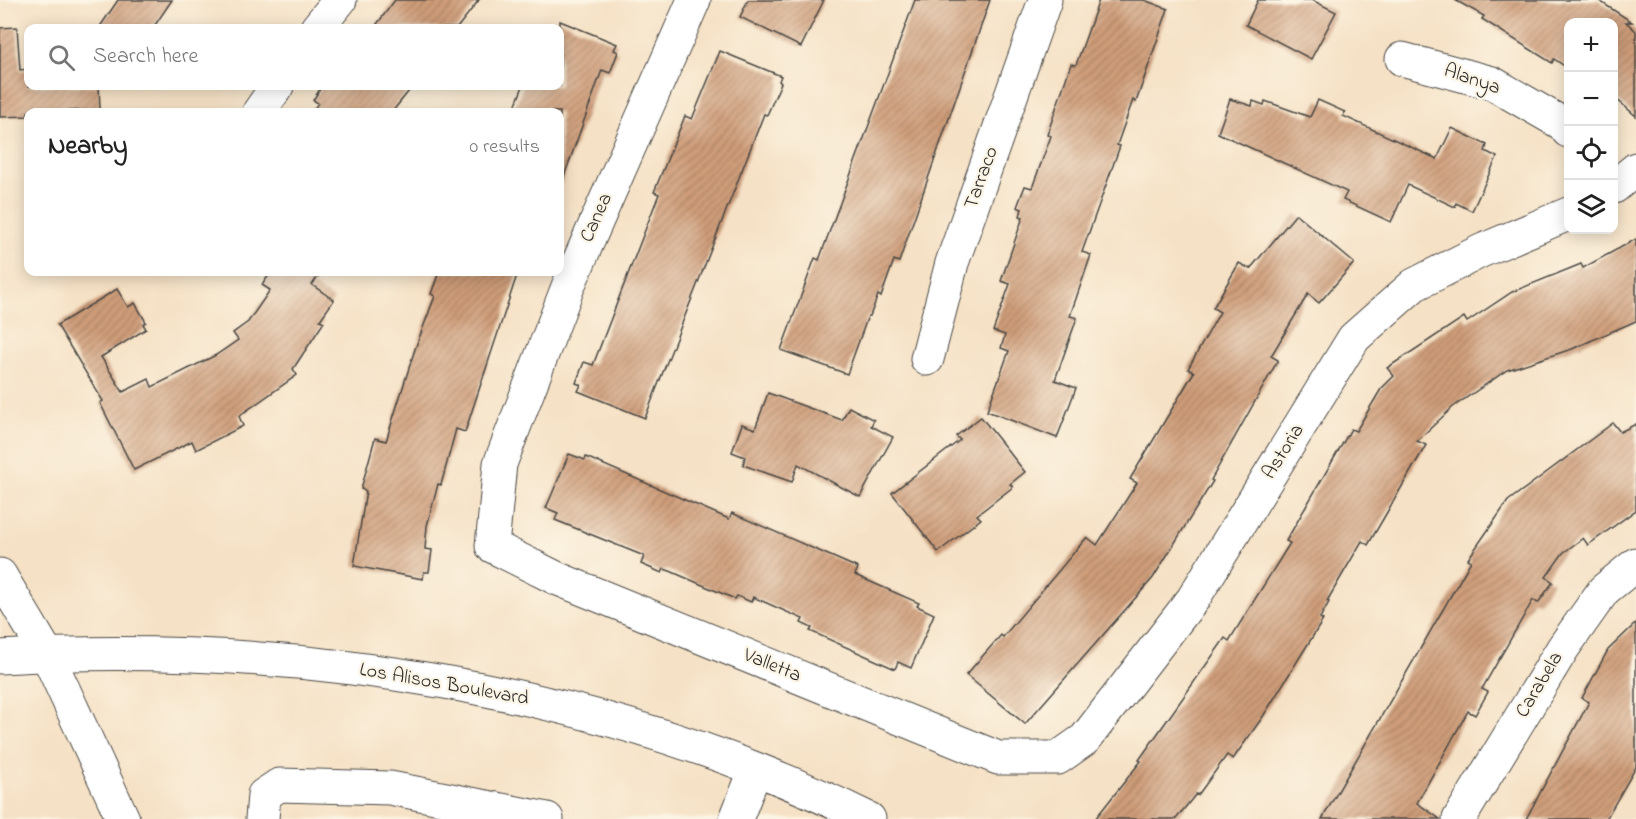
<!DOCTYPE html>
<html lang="en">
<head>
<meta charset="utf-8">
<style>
	:root { --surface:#fff; --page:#f2f2f2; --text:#222; --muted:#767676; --line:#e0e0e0 }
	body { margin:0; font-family:"Indie Flower",sans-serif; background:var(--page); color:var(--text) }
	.controls { position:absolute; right:18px; top:18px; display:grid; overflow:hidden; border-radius:12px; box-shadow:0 3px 15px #0003 }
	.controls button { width:54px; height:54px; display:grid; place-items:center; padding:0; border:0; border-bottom:2px solid var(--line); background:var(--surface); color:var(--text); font:30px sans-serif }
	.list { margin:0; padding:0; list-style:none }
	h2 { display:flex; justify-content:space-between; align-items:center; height:78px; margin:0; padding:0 24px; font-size:26px }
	h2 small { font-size:20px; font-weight:400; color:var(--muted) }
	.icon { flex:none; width:33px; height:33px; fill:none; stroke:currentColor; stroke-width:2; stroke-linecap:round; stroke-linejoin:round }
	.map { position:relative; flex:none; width:1636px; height:819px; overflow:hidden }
	.search { position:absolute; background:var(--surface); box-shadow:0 3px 15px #0003; left:24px; top:24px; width:540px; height:66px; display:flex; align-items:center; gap:15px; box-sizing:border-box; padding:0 21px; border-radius:12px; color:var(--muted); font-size:22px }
	.panel { position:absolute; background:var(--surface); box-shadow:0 3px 15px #0003; left:24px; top:108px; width:540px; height:168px; border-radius:12px }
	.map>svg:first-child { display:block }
</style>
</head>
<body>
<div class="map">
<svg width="1636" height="819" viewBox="0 0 1636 819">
	<defs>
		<pattern id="building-hatch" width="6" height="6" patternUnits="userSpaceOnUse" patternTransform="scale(1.5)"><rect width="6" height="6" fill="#cf9d79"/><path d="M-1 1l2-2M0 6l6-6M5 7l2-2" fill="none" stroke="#a88063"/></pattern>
	</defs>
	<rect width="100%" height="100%" fill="#fcf5e5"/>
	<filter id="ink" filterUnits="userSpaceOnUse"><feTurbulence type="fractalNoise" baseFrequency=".0167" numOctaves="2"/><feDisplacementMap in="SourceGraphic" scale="12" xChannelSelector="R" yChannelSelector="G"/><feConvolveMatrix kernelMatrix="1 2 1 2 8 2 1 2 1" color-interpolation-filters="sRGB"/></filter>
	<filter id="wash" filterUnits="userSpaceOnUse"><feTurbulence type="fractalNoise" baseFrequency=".008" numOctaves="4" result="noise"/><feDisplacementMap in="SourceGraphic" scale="24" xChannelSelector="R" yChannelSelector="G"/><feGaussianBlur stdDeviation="1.35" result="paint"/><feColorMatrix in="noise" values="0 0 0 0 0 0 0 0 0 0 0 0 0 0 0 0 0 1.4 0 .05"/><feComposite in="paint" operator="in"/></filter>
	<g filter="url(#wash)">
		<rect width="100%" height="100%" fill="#f5e1c5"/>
		<g id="blocks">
			<!-- building -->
			<g fill="url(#building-hatch)">
				<path d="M118,0H172L153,28H99Z"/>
				<path d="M395,0H479L457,28H374Z"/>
				<path d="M748,0H824L801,47L740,17Z"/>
				<path d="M915,0H990L899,262L894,260L881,297L878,295L870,316H868L847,374L781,350L815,258L819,260Z"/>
				<path d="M1099,0H1144L1168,9L1136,102L1133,100L1117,145L1120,146L1082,252L1091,255L1070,316L1077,318L1055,380L1076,388L1057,438L987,411L1009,351L1001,348L1005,335L993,331L1010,284L1001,281L1023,217L1020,216L1022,209L1017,207L1025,186L1032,188L1051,136L1047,135L1071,64L1076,65Z"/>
				<path d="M1258,0H1312L1336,12L1311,59L1246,25Z"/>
				<path d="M1455,0H1598L1632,22H1626L1636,31V116L1614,97V22H1569V69L1554,59L1552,63L1482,19L1484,16Z"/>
				<path d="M560,21L617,44L614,50L618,52L610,73L602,70L561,185L560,112H513L523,86H560Z"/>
				<path d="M17,27L20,70L28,69V86H99L100,110L28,112V116L0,117V28Z"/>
				<path d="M720,51L781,76L779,81L781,83L767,115L764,114L645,418L578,391L581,385L576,383L584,362L593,365L659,194L654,192L685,116L692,119Z"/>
				<path d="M322,86H413L392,112H312L318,103L313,100Z"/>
				<path d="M1230,99L1252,106L1253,101L1264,105L1265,101L1310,117L1318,100L1345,112L1343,116L1437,159L1452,128L1487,145L1485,151L1497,157L1472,211L1456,203L1455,207L1408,185L1391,222L1343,200L1347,192L1218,133Z"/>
				<path d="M1296,214L1354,263L1319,303L1308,294L1271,356L1278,360L1211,480L1213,481L1153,578L1025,724L966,675L1001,635L1003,637L1087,537L1097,545L1137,483L1130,479L1194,372L1188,369L1220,312L1213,308L1239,263L1250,269Z"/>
				<path d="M1636,239V321L1572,349L1507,370L1453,407L1417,441L1426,445L1386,514L1368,545L1362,541L1327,601L1329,602L1320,618L1323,620L1262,718L1233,759L1227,755L1198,795L1196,794L1176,819H1095L1141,761L1139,760L1225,638L1229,641L1290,543L1286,541L1351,429L1356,431L1381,389L1394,376L1387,368L1464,317L1467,322L1512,292L1581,264L1583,268Z"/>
				<path d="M271,272H321L312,285L334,300L320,320L324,322L293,369L297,375L239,416L243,426L196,450L192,441L134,470L100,403L103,401L57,325L117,289L128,307L135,303L146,322L143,324L146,329L101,357L123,392L149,379L152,387L216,355L238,340L233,333L248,322L270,290L262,285Z"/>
				<path d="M439,272H518L465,432L456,429L441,485L438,484L427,526L425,549L432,550L429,572H424L423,579L354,566L366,491L361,489L375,438L386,441L415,349L435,296L431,294Z"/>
				<path d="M768,393L842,420L849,407L874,420L871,426L893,437L860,497L798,464L792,482L743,465L745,457L732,452L742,424L755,429Z"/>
				<path d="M981,417L1025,472L1010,484L1013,487L977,515L981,519L938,552L892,493L960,440L956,436Z"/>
				<path d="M1613,423L1620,432L1636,424V510L1588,545L1583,538L1563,553L1546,577L1553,582L1538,603L1533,600L1482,689L1488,692L1475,715L1468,711L1417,803L1440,819H1322L1471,561L1468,559L1508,501Z"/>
				<path d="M569,454L585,460L586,457L729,519L732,513L858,568L855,575L919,603L917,606L934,614L911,668L898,662L895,669L810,631L812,628L801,623L803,619L753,597L751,602L737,596L735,599L670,571L664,569L662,573L641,564L644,556L555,520L558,513L546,508Z"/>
				<path d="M1636,623V767L1606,819H1526L1589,702L1582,698L1608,650Z"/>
			</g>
		</g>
	</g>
	<g filter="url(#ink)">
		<use href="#blocks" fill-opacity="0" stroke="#494642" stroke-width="1.5"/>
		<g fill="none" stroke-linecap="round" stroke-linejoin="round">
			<defs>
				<g id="minor">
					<path d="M694,0L569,284L500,464L492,546L556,578L998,758H1058L1085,739L1193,599L1354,338L1414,285L1481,251L1568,214"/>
					<path d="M317,28L340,0"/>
					<path d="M1402,59L1492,83L1563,124L1568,131"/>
					<path d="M259,112L277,86"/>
					<path d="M1614,187L1636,169"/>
					<path d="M927,359L952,263L1045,0"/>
					<path d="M262,819L264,795L279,785L390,788L547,819"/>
					<path d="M736,819L755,771"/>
					<path d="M1459,819L1563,648L1604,590L1636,564"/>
				</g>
				<path id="major" d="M0,657C295,640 602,687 869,819"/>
				<path id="highway" d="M0,575L47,654L123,819"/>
			</defs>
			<!-- minor casing -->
			<use href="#minor" stroke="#494642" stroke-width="35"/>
			<!-- major casing -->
			<use href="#major" stroke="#494642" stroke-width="35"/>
			<!-- highway casing -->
			<use href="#highway" stroke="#494642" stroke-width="35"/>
			<!-- minor -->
			<use href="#minor" stroke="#fff" stroke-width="33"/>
			<!-- major -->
			<use href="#major" stroke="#fff" stroke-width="33"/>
			<!-- highway -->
			<use href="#highway" stroke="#fff" stroke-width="33"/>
		</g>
	</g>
	<g text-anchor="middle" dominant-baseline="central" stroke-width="4.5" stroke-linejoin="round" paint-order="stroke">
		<!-- street labels -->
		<g font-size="20" fill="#2b2b2b" stroke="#fcf5e5">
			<text transform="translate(1472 80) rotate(19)">Alanya</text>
			<text transform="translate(982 178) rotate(-70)">Tarraco</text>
			<text transform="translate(597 218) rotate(-66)">Canea</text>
			<text transform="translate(1284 452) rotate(-58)">Astoria</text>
			<text transform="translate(772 666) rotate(22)">Valletta</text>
			<text transform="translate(444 685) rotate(10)">Los Alisos Boulevard</text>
			<text transform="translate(1540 685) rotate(-59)">Carabela</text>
		</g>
	</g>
</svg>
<div class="controls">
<button>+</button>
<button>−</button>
<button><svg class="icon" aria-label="locate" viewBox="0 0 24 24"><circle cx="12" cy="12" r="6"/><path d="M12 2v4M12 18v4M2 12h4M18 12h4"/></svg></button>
<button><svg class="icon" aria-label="layers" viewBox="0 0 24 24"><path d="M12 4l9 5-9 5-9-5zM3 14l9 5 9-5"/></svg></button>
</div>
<div class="search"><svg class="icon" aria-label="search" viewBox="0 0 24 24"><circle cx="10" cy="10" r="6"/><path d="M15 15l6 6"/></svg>Search here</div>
<section class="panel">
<h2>Nearby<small>0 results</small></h2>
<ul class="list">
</ul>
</section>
</div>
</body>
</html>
